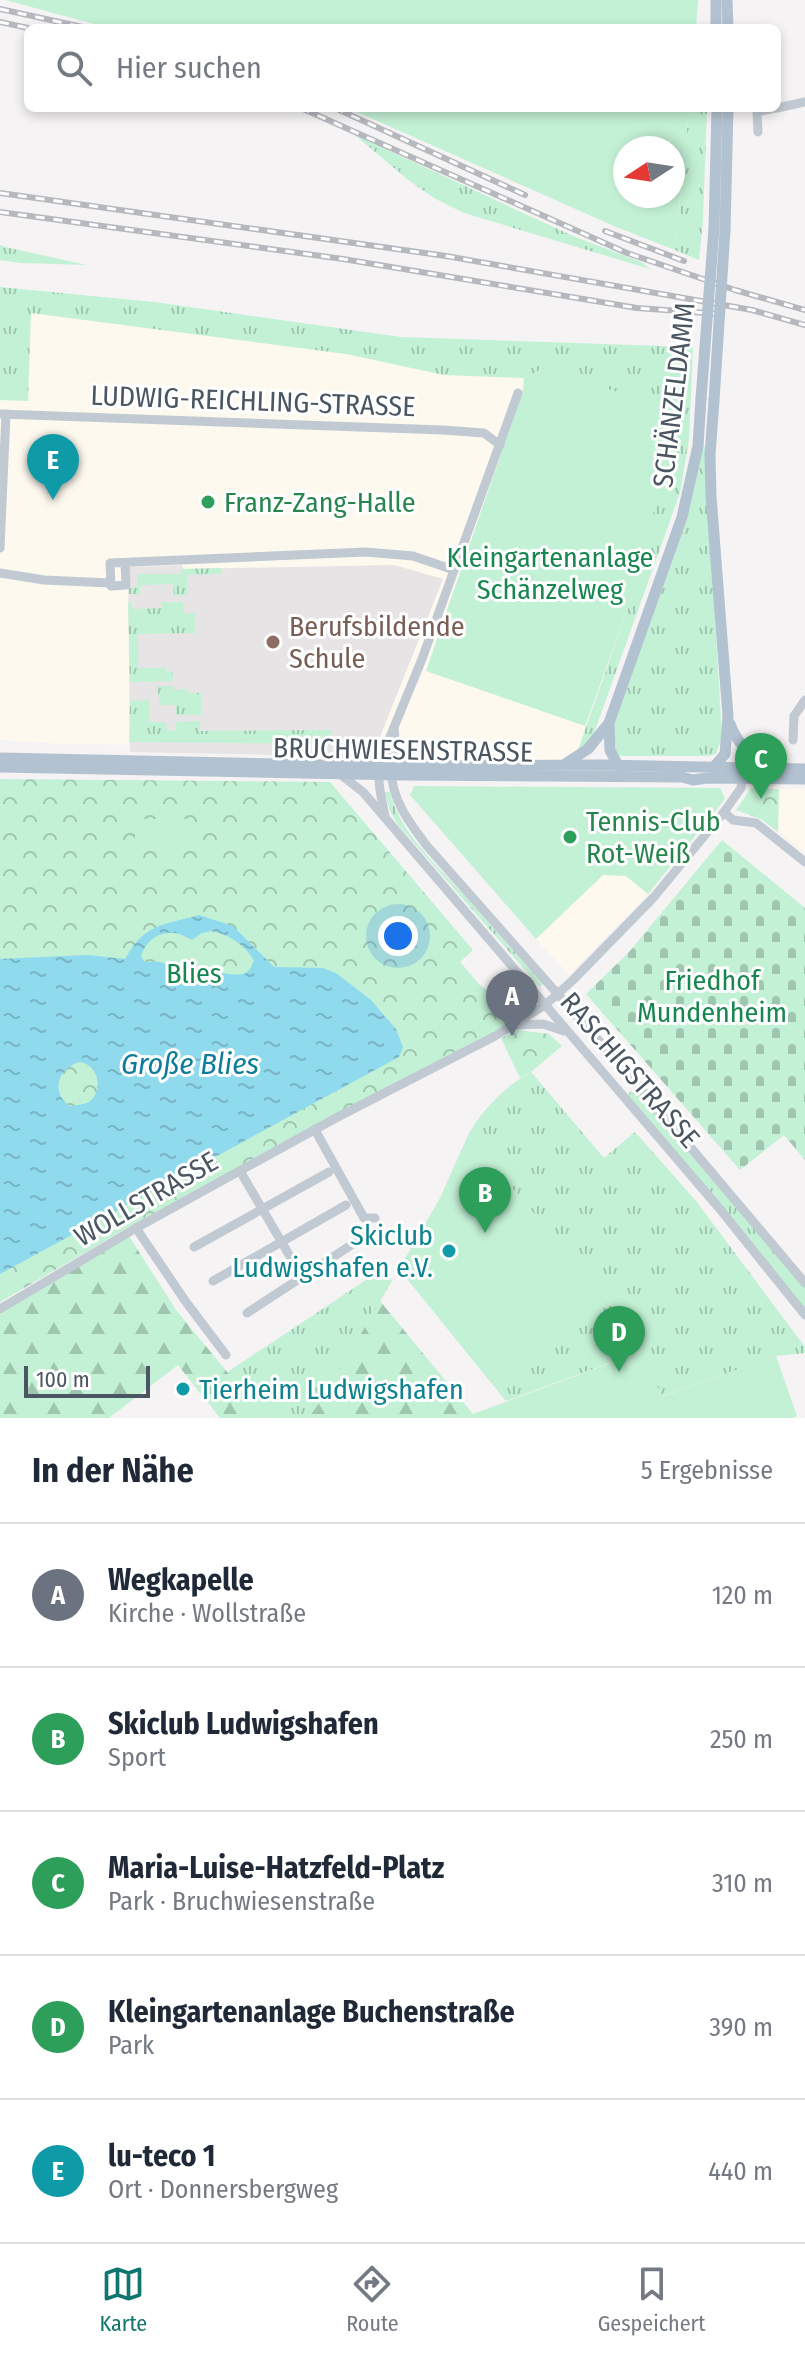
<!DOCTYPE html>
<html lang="de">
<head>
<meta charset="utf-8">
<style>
	:root { --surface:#fff; --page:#f2f2f3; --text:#1f2937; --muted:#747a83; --line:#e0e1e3; --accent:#0f766e }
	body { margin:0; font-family:"Fira Sans Condensed",sans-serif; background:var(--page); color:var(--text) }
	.compass { position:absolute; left:613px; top:136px; width:72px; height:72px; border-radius:50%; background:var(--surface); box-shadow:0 4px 12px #0003; rotate:258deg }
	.scale { position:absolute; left:24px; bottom:20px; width:126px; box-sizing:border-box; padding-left:8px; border:4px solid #4a5661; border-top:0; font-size:22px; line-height:28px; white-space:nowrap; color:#4a5661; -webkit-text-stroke:6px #fff; paint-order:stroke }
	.you { position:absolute; left:398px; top:936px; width:28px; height:28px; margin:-20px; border:6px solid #fff; border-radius:50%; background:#1a73e8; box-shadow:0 0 0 12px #1a73e833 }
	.badge { display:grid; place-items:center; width:52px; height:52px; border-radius:50%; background:var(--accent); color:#fff; font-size:26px; font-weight:700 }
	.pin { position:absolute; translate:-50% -66px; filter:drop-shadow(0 2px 4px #0008) }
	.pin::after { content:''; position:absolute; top:42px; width:28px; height:24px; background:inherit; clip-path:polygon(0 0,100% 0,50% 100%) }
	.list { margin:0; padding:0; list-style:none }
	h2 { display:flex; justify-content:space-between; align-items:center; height:104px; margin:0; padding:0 32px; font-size:34px }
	h2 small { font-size:26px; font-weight:400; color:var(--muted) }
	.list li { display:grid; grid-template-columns:52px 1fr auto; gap:24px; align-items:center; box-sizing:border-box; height:144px; padding:0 32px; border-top:2px solid var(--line) }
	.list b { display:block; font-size:30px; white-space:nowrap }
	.list p { margin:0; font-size:26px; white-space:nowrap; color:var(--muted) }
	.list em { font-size:26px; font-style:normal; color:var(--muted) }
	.icon { flex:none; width:44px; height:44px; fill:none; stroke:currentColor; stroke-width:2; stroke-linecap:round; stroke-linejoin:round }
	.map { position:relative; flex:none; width:805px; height:1418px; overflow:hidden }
	.search { position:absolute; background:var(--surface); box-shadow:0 4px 12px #0003; left:24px; right:24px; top:24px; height:88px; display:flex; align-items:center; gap:20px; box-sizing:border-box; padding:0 28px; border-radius:12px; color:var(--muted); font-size:30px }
	.sheet { height:824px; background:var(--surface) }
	nav { display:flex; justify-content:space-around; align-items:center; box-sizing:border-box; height:112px; border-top:2px solid var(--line); background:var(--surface); font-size:22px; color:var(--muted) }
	nav a { display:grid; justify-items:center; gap:4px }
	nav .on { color:var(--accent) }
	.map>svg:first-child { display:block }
</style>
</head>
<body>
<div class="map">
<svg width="805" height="1418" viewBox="0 0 805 1418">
	<defs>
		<pattern id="grass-tufts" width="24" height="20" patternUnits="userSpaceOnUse" patternTransform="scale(2)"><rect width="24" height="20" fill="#c3f1d5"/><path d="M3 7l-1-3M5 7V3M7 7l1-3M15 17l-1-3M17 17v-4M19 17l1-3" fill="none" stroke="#a0c6b0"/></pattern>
		<pattern id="forest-firs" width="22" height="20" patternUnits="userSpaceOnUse" patternTransform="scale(2)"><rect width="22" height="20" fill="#c3f1d5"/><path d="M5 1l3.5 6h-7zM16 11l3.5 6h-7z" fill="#a0c6b0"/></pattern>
		<pattern id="cemetery-stones" width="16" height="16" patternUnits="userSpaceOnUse" patternTransform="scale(2)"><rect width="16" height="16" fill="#c3f1d5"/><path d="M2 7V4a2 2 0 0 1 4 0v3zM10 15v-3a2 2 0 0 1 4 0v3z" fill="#a0c6b0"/></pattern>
		<pattern id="park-crowns" width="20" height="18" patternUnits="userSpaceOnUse" patternTransform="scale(2)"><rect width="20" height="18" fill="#c3f1d5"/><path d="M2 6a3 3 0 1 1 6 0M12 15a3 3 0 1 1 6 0" fill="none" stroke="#a0c6b0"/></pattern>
		<pattern id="water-ripples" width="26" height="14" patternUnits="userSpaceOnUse" patternTransform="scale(2)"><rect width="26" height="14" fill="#90daee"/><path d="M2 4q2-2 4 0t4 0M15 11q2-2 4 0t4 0" fill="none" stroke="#78b4c4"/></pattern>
	</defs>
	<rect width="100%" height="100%" fill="#f5f3f3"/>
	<!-- commercial -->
	<g fill="#fdf9ef">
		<path d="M30,313L346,354L444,375L524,378L523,390L426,670L585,726L576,758L565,764L481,766L391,748L60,744L0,740V400L28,401Z"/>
		<path d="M779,789H805V853L778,831Z"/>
		<path d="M603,875L626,876L648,894L569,975L536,939Z"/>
	</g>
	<!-- education -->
	<path fill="#e6e4e5" d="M182,565L183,569L394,565L443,579L372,757L130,752L128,567Z"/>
	<!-- grass -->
	<g fill="url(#grass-tufts)">
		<path d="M689,108H707L703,220L699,260L675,250Z"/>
		<path d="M355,135L573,236L641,262L650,269L464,213L434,198L407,179Z"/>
		<path d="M0,245L5,247L87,265L21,263L0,260Z"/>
		<path d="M0,287L154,302L401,337L693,347L689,439L680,493L593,736L577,753L633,594L657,496L671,412L547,367L524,378L444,375L346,354L31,313L28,401L0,400Z"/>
		<path d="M703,446L705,447L722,737L716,754L708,756H618L612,728L685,525Z"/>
		<path d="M221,568V574L187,575V595L174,596L173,584L141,585L140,594H129V588L137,587V574H182V569Z"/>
		<path d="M162,602H183L184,613H195V633L138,634V668H166L167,672H173V681L130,682L128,603H131L132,609L162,608Z"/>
		<path d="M157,686H174V690L187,689L188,693H201V715H176V705H160Z"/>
		<path d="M150,700V722H166L167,731L176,730V722L200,721V731L331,730V744L129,742L130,701Z"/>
		<path d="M384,792H390C398,831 439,867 465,896C491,926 517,955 543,984L540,987L399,826L391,813Z"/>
		<path d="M531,1072L604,1158L635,1132L696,1201L805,1347V1353L776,1356L661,1397L642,1351L506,1401L492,1384L601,1294L468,1135C482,1110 505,1086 531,1072Z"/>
		<path d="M638,1085L805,1283V1315L624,1098Z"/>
		<path d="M384,1268L392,1281L323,1398L308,1418H265L226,1373Z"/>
	</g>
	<!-- forest -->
	<g fill="url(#forest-firs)">
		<path d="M129,1236L176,1310L265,1418H220L178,1365L109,1418H0V1314Z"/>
		<path d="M380,1301L473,1414L462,1418H308L323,1398Z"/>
	</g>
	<!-- cemetery -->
	<path fill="url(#cemetery-stones)" d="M722,840L805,908V1160L784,1135L740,1170L586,994L629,952Z"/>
	<!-- park -->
	<g fill="url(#park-crowns)">
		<path d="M0,779L330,782L473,950L460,962L480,985L507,1005L506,1025L313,1126L134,1224L0,1302Z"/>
		<path d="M751,788L779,789L778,832L761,819L736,810Z"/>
		<path d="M517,1030L549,1034L562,1046L531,1072L520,1078L501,1038Z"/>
	</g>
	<!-- garden -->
	<g fill="#c3f1d5" fill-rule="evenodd">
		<path d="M5,0H698L696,28H109Z"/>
		<path d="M348,108H689L675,250L614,226ZM625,148H673V196H625Z"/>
		<path d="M547,367L671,412L658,494L633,594L585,726L426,671L523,390L524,378Z"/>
		<path d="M414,786L720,788L725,799L648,894L626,876L603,875L536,939L410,795Z"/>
		<path d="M135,819H186L187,843L135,844Z"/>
		<path d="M468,1135L602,1294L492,1384L399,1269L440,1198Z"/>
		<path d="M643,1351L662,1397L776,1356L797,1416L792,1418H462Z"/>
	</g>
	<!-- water -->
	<path fill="url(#water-ripples)" fill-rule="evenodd" d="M199,915L233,926L274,967L323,968L336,973L371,1000L396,1029L403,1047L399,1057L0,1274V959L88,955L125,959C145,923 161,926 199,915ZM211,931C228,934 247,946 254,961C252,964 251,969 247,972C240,979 205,969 195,968L193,971C174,970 166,959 145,962L141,957C145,940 162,929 179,934C183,935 187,938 192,940L202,933ZM79,1062C99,1064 104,1091 89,1102C83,1105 76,1105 69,1106C51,1091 57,1070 79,1062Z"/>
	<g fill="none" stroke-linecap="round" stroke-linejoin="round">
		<!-- minor -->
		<g stroke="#c1cad2" stroke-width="9">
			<path d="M777,108L805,102"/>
			<path d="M758,132L757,112L775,108"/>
			<path d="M0,414L443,430L484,433L500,445"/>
			<path d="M0,548L6,414"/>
			<path d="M125,563L126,585L111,586L110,563L366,552L413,556L454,570"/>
			<path d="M0,573L44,580L110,583"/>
			<path d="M394,729C397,742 392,753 391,767C391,799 408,821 427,846L638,1085L805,1283"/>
			<path d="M793,740L794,716L805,700"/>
			<path d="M341,775L363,792L719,1208L805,1315"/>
			<path d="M724,812L733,820L756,823L805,862"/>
			<path d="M385,816C381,797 376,777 381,759L422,659L518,393"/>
			<path d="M516,1023L526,1001L522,980"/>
			<path d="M517,1025L543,1024L564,1031"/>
			<path d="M315,1130L364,1218H375"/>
			<path d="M240,1171L302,1277"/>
			<path d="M136,1228L186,1302L226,1355"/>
			<path d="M194,1247L329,1172"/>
			<path d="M213,1281L346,1205"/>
			<path d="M0,1309L136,1228L334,1119L495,1036L545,1005L572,981L654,897L724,812L741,788L742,779"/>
			<path d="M247,1313L365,1236"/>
		</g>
		<!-- major -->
		<g stroke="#b3c2d1" stroke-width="11">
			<path d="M716,0V28"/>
			<path d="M727,0L728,28"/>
			<path d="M714,228L717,108"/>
			<path d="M725,230L728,108"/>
			<path d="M609,723L610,750L619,768"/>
			<path d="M730,724C738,745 750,755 769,766"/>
			<path d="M0,758L368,766L602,765L805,769"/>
			<path d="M565,764L588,749L609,723L682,517L698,446L701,399"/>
			<path d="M0,767L402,775L682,777L693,780L707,778L805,779"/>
			<path d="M713,768L725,754L728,716L711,496L710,455L714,400"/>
		</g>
		<defs>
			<g id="rail">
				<path d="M0,9L87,28"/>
				<path d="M0,22L28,28"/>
				<path d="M301,108L627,253L735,290L805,310"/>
				<path d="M335,108L525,195"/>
				<path d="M0,193L446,256L752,310L805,325"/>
				<path d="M0,212L343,259L637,308L721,314"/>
				<path d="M605,231L684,261"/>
			</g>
		</defs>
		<!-- rail casing -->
		<use href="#rail" stroke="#b5b8bd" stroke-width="6"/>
		<!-- rail -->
		<use href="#rail" stroke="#fff" stroke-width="3" stroke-dasharray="9" stroke-linecap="butt"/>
		<!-- major-bridge -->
		<g stroke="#b3c2d1" stroke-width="11">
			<path d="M701,399L714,228"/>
			<path d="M714,400L725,230"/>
		</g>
	</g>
	<!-- markers -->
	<g fill="#2e9e5b" stroke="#fff" stroke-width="3">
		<circle cx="208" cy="502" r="8"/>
		<circle cx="570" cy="837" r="8"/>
	</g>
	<circle fill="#8d6e63" stroke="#fff" stroke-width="3" cx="273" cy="642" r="8"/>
	<g fill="#0f9aa8" stroke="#fff" stroke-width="3">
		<circle cx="449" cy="1251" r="8"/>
		<circle cx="183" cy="1389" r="8"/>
	</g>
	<g text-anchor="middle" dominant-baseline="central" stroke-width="6" stroke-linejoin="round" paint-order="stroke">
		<!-- street labels -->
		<g font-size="28" fill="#4a5661" stroke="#fff">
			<text transform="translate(674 395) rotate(-83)">SCHÄNZELDAMM</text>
			<text transform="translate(253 401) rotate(2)">LUDWIG-REICHLING-STRASSE</text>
			<text transform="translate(403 750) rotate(1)">BRUCHWIESENSTRASSE</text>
			<text transform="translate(630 1070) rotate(49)">RASCHIGSTRASSE</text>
			<text transform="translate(146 1199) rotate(-30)">WOLLSTRASSE</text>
		</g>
		<!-- leisure labels -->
		<g font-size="28" fill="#27864d" stroke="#fff" text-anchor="start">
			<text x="224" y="502">Franz-Zang-Halle</text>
			<text x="586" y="821">Tennis-Club<tspan x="586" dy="32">Rot-Weiß</tspan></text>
		</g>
		<!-- park labels -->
		<g font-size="28" fill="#17864f" stroke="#fff">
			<text x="550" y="557">Kleingartenanlage<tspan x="550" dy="32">Schänzelweg</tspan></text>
			<text x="194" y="973">Blies</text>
			<text x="712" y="980">Friedhof<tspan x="712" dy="32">Mundenheim</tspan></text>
		</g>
		<!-- education labels -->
		<g font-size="28" fill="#785e54" stroke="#fff" text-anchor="start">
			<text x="289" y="626">Berufsbildende<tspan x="289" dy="32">Schule</tspan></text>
		</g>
		<!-- culture labels -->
		<g font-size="28" fill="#0d838f" stroke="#fff" text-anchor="end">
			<text x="433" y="1235">Skiclub<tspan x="433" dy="32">Ludwigshafen e.V.</tspan></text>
			<text x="199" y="1389" text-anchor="start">Tierheim Ludwigshafen</text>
		</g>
		<!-- water labels -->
		<g font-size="30" font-style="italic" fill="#0c7c9b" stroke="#fff">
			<text x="190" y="1064">Große Blies</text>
		</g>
	</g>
</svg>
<svg class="compass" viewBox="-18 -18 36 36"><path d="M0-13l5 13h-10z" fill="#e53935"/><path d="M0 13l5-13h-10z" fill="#747a83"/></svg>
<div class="scale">100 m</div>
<div class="you"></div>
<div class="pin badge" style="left:512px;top:1036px;background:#6b7280">A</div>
<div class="pin badge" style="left:485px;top:1233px;background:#2e9e5b">B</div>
<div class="pin badge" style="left:761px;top:799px;background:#2e9e5b">C</div>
<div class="pin badge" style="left:619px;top:1372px;background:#2e9e5b">D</div>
<div class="pin badge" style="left:53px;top:500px;background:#0f9aa8">E</div>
<div class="search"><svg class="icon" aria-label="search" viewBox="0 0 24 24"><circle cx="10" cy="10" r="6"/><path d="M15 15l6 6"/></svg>Hier suchen</div>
</div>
<section class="sheet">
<h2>In der Nähe<small>5 Ergebnisse</small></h2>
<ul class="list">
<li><span class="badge" style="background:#6b7280">A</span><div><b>Wegkapelle</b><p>Kirche · Wollstraße</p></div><em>120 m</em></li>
<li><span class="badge" style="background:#2e9e5b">B</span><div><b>Skiclub Ludwigshafen</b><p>Sport</p></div><em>250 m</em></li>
<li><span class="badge" style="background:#2e9e5b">C</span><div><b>Maria-Luise-Hatzfeld-Platz</b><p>Park · Bruchwiesenstraße</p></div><em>310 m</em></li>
<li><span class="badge" style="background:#2e9e5b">D</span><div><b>Kleingartenanlage Buchenstraße</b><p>Park</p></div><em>390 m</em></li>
<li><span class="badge" style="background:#0f9aa8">E</span><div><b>lu-teco 1</b><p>Ort · Donnersbergweg</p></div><em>440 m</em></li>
</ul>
</section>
<nav>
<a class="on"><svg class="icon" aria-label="map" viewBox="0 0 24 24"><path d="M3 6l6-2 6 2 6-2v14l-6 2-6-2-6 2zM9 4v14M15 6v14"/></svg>Karte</a>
<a><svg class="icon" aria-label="directions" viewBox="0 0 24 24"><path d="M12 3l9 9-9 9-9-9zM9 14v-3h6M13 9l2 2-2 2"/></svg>Route</a>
<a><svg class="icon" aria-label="saved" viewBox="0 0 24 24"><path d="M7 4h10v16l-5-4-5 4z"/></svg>Gespeichert</a>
</nav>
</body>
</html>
